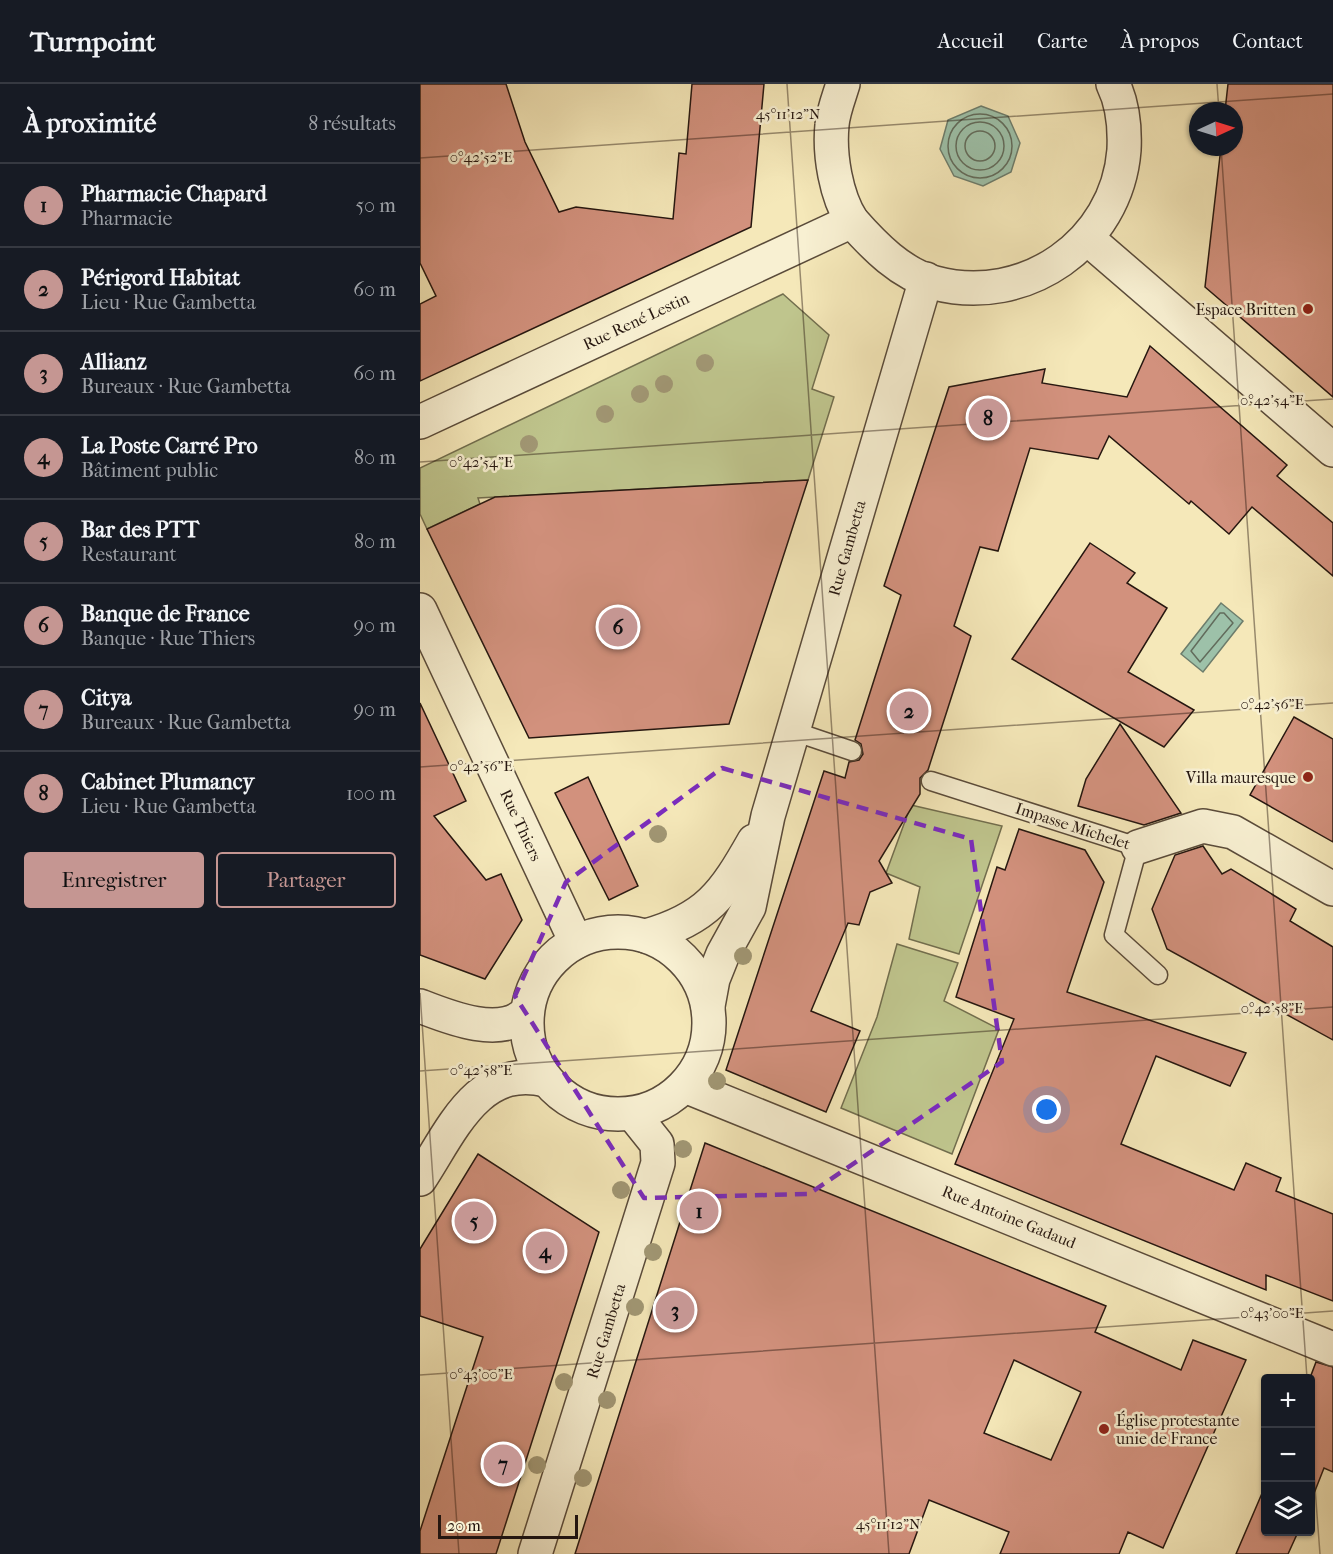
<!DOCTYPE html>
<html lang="fr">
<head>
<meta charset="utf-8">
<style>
	:root { --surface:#171b24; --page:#242831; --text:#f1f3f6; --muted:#9ea1a6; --line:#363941; --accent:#c59692 }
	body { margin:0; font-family:"IM FELL French Canon",serif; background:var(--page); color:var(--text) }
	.controls { position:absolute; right:18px; bottom:18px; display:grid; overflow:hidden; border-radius:6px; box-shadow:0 2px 4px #0004 }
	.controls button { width:54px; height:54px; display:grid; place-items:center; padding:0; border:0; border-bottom:2px solid var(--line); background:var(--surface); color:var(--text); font:30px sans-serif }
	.compass { position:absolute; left:769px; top:18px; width:54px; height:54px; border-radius:50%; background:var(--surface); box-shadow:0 2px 4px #0004; rotate:86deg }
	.scale { position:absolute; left:18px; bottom:15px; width:140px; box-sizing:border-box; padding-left:6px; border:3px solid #261710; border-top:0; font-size:16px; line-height:21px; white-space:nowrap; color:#261710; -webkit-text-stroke:4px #f8f0d2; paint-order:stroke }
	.you { position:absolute; left:627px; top:1026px; width:21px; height:21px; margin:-15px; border:4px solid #fff; border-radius:50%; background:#1a73e8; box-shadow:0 0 0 9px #1a73e833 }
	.badge { display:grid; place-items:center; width:39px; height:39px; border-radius:50%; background:var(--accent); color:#111; font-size:20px; font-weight:700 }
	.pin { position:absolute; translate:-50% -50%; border:3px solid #fff; box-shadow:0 2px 6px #0006 }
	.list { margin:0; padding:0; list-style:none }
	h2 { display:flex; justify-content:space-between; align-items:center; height:78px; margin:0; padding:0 24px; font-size:26px }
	h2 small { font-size:20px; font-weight:400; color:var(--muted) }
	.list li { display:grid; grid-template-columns:39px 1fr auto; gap:18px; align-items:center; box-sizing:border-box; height:84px; padding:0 24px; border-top:2px solid var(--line) }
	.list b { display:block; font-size:22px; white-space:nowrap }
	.list p { margin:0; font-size:20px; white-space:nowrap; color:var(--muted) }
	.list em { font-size:20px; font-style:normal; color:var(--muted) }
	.actions { display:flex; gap:12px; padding:18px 24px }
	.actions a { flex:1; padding:14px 0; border:2px solid var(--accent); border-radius:6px; text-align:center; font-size:21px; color:var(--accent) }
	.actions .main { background:var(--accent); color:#111 }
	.icon { flex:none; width:33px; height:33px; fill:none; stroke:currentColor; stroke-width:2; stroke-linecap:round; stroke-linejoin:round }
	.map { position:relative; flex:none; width:913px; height:1470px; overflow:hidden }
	header { display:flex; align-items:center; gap:36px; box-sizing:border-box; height:84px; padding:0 30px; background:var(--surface); border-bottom:2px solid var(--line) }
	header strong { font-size:28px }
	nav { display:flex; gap:33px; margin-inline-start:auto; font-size:21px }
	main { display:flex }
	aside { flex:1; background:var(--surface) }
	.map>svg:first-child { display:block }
</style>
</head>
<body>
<header>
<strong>Turnpoint</strong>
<nav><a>Accueil</a><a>Carte</a><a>À propos</a><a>Contact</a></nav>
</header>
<main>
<aside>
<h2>À proximité<small>8 résultats</small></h2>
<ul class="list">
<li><span class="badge">1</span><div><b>Pharmacie Chapard</b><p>Pharmacie</p></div><em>50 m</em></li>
<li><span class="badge">2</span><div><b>Périgord Habitat</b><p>Lieu · Rue Gambetta</p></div><em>60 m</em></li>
<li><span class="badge">3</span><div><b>Allianz</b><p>Bureaux · Rue Gambetta</p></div><em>60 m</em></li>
<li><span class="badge">4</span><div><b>La Poste Carré Pro</b><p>Bâtiment public</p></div><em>80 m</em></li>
<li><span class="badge">5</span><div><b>Bar des PTT</b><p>Restaurant</p></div><em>80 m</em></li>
<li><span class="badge">6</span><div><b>Banque de France</b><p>Banque · Rue Thiers</p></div><em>90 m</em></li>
<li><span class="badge">7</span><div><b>Citya</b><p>Bureaux · Rue Gambetta</p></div><em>90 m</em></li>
<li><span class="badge">8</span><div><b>Cabinet Plumancy</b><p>Lieu · Rue Gambetta</p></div><em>100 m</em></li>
</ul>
<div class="actions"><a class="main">Enregistrer</a><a>Partager</a></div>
</aside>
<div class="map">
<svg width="913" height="1470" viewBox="0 0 913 1470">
	<rect width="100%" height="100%" fill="#f5e8b9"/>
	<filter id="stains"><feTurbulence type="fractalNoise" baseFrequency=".00333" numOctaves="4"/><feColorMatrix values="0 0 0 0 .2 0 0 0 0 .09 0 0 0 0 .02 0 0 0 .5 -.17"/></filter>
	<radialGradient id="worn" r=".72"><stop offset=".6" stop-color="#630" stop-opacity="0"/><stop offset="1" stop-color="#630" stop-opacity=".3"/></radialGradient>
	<!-- green -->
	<g fill="#bfc58d" stroke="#726e4e" stroke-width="1.5">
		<path d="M363,210L409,251L392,305L414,313L388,396L58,414L60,420L7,445L0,430V384Z"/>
		<path d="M491,721L582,742L539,870L489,855L500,803L466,789Z"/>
		<path d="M477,860L538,879L524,917L579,945L532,1070L421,1024L457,933Z"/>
	</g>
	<!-- water -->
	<g fill="#9dc1a9" stroke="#6d7d6c" stroke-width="1.5">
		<path d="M561,22L588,32L600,59L591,88L563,102L534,92L520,65L528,36Z"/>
		<path d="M801,519L823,537L783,588L761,570Z"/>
	</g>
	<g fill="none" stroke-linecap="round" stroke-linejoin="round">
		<!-- shore -->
		<g stroke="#626c5c" stroke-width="1.5">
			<circle cx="560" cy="62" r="32"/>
			<circle cx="560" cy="62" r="24"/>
			<circle cx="560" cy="62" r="15"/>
			<path d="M800,529H804L813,539L780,578L771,567Z"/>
		</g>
	</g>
	<!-- building -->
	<g fill="#d2917d" stroke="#261710" stroke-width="1.5" fill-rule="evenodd">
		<path d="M0,0H86L105,58L139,128L156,123L253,135L259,69L266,70L272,0H344L331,143L0,297V220L16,212L0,179Z"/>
		<path d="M808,0H913V313L785,203L801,63H814V27H805Z"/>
		<path d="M730,262L867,381L857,392L913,439V492L832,423L809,450L771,417L769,420L689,352L678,375L610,364L578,467L560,463L534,542L551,552L508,686L500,694V710L459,777L472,799L450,808L439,841L428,839L391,927L440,947L406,1028L306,986L404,687L425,694L429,678L439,676L443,670L441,660L435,656L481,511L464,502L529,303L625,285L622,299L707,313Z"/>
		<path d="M388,396L309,640L109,654L7,445L75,413Z"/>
		<path d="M670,459L715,489L707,499L747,524L708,588L774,626L744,663L592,575Z"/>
		<path d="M0,619L46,717L14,732L66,796L81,790L102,836L65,895L0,871Z"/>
		<path d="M874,633L913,655V758L830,711Z"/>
		<path d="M700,640L761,729L724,741L658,722L666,695Z"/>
		<path d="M168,693L218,802L189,816L135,709Z"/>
		<path d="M599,745L665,766L684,798L647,908L826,969L810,1002L736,972L701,1060L814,1106L826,1079L861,1094L856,1107L913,1130V1217L846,1191V1206L535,1080L594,935L536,913L577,783L585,786Z"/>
		<path d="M783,762L802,790L811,785L876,825L870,837L913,863V956L747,865L732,825L755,771Z"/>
		<path d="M285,1059L686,1222L675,1248L761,1286L773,1256L826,1276L743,1464L708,1448L699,1470H580L589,1448L509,1416L489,1470H155ZM594,1276L661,1308L631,1376L564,1349Z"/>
		<path d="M58,1070L179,1148L76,1470H0V1447L63,1253L0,1232V1165Z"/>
		<path d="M896,1278L913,1283V1388L904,1384L891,1417L890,1294Z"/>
		<path d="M846,1400V1448H878L868,1470H816Z"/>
	</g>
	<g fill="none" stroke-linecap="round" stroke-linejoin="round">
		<defs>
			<g id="lane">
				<path d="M373,647L432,667"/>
				<path d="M511,697L718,763L694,851L738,891"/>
			</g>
			<g id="street">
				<path d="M423,0C419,13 413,28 412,41C409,71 416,112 432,137C454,162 481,190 515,199C605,223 697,159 704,66C705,44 703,20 693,0"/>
				<path d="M668,155L913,366"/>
				<path d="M0,338L432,137"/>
				<path d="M0,526L156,858"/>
				<path d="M718,763L783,742L813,748L913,805"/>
				<circle cx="198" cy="939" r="91"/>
				<path d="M226,852C287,835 304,810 334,757"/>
				<path d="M0,922C28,933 82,955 107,928"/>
				<path d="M288,922L293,895L303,870L329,823L348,732L506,195"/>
				<path d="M265,1002L913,1265"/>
				<path d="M0,1095C31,1048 58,979 126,996"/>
				<path d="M115,1470L238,1079L237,1060L213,1030"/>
			</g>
		</defs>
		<!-- lane casing -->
		<use href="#lane" stroke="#5a4b3a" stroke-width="21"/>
		<!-- street casing -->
		<use href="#street" stroke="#5a4b3a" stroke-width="36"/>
		<!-- lane -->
		<use href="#lane" stroke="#f8f0d2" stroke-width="18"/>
		<!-- street -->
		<use href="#street" stroke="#f8f0d2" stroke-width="33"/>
	</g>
	<!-- trees -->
	<g fill="#a19774">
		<circle cx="285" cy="279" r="9"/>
		<circle cx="244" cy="300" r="9"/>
		<circle cx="220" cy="310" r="9"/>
		<circle cx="185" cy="330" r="9"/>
		<circle cx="109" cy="360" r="9"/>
		<circle cx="238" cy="750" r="9"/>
		<circle cx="323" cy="872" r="9"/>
		<circle cx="297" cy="997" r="9"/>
		<circle cx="263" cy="1065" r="9"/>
		<circle cx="201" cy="1106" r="9"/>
		<circle cx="233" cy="1168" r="9"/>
		<circle cx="215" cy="1223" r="9"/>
		<circle cx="144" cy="1298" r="9"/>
		<circle cx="187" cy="1316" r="9"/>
		<circle cx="117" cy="1381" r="9"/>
		<circle cx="163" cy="1394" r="9"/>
	</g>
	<!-- marked area -->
	<path fill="none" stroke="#7b2cbf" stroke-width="4.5" stroke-dasharray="12 8" stroke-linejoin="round" d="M302,684L551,755L582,978L389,1110L224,1114L95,912L146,798Z"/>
	<!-- ticks -->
	<path fill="none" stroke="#261710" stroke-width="1.5" stroke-opacity="0.45" d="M367,0L469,1470M797,0L799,27M801,63L887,1294M0,74L913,10M0,378L913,315M0,683L913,619M0,909L39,1470M0,987L913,923M0,1291L913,1227M890,1338L900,1470"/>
	<!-- markers -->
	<g fill="#8f2418" stroke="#f8f0d2" stroke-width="2">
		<circle cx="888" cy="225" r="6"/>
		<circle cx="888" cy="693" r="6"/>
		<circle cx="684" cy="1345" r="6"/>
	</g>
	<g text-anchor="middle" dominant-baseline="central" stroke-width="5" stroke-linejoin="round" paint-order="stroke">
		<!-- poi labels -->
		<g font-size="16" fill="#261710" stroke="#f8f0d2" text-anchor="end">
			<text x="876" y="225">Espace Britten</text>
			<text x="876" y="693">Villa mauresque</text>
			<text x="696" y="1336" text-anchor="start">Église protestante<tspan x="696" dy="18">unie de France</tspan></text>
		</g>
		<!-- street labels -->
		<g font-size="16" fill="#261710" stroke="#f8f0d2">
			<text transform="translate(216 237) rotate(-25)">Rue René Lestin</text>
			<text transform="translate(427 464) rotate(-74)">Rue Gambetta</text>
			<text transform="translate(101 741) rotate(65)">Rue Thiers</text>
			<text transform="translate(653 742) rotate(18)">Impasse Michelet</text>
			<text transform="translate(589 1133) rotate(22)">Rue Antoine Gadaud</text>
			<text transform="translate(186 1247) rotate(-73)">Rue Gambetta</text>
		</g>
	</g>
	<g font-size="15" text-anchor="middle" fill="#261710" stroke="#f8f0d2" stroke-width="5" stroke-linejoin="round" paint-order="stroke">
		<text x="368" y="35">45°11'12"N</text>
		<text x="61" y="78">0°42'52"E</text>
		<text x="852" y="321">0°42'54"E</text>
		<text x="61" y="383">0°42'54"E</text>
		<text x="852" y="625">0°42'56"E</text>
		<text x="61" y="687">0°42'56"E</text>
		<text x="852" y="929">0°42'58"E</text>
		<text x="61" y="991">0°42'58"E</text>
		<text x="852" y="1234">0°43'00"E</text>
		<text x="61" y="1295">0°43'00"E</text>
		<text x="468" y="1445">45°11'12"N</text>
	</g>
	<rect width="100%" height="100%" filter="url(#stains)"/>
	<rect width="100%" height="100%" fill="url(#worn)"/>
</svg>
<div class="controls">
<button>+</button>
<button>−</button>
<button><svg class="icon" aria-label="layers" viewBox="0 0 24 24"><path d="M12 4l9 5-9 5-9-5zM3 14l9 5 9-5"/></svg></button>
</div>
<svg class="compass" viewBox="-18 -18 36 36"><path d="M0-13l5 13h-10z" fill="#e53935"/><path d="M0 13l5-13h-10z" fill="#9ea1a6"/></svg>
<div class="scale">20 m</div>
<div class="you"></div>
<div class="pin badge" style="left:279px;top:1127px">1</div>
<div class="pin badge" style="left:489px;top:627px">2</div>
<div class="pin badge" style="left:255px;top:1226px">3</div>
<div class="pin badge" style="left:125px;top:1167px">4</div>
<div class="pin badge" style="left:54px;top:1137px">5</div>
<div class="pin badge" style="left:198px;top:543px">6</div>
<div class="pin badge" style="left:83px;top:1380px">7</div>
<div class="pin badge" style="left:568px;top:334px">8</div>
</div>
</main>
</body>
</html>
